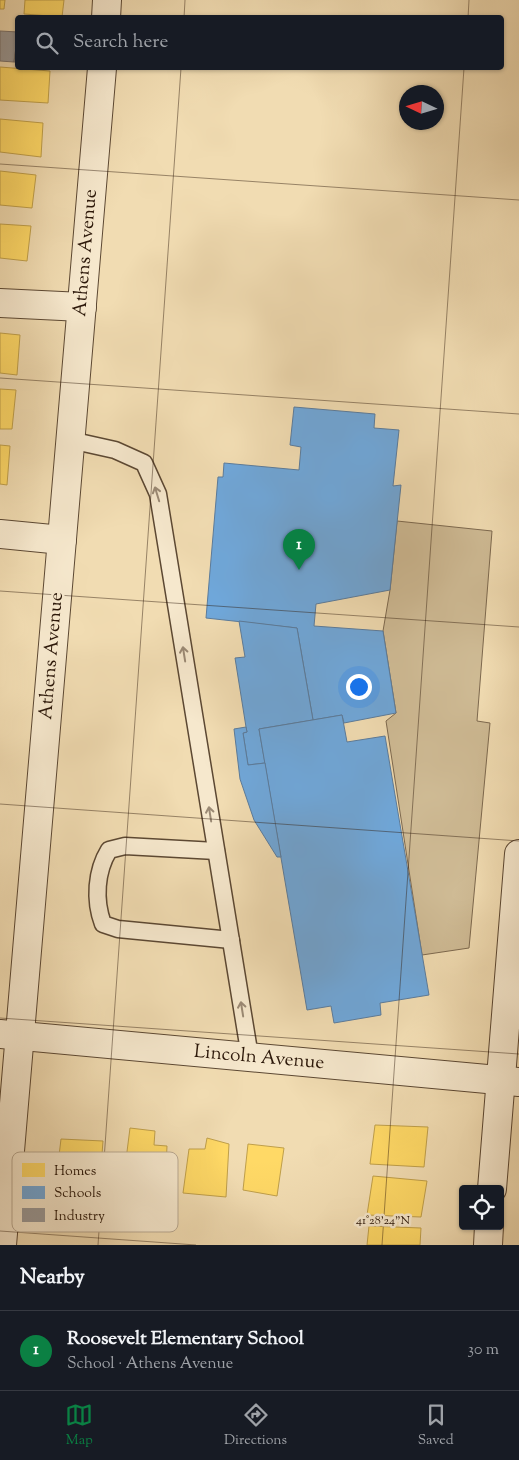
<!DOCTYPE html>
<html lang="en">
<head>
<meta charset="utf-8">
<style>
	:root { --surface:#171b24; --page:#242831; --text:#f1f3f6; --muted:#9ea1a6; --line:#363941; --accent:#0b8043 }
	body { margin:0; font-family:"Sorts Mill Goudy",serif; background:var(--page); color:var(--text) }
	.controls { position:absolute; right:15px; bottom:15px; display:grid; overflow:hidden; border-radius:5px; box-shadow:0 1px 4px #0004 }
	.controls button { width:45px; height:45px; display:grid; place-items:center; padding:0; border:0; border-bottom:1px solid var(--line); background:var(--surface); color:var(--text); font:25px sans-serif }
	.compass { position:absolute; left:399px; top:85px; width:45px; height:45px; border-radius:50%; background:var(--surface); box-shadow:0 1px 4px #0004; rotate:274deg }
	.you { position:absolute; left:358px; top:686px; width:18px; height:18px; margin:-12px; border:4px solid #fff; border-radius:50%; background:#1a73e8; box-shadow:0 0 0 8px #1a73e833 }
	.badge { display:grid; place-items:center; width:32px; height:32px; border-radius:50%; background:var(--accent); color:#fff; font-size:16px; font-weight:700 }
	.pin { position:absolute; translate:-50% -41px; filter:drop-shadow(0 1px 2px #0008) }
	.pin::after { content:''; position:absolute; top:26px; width:18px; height:15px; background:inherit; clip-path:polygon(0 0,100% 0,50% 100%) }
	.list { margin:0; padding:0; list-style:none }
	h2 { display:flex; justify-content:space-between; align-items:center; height:65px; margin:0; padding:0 20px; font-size:21px }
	h2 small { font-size:16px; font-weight:400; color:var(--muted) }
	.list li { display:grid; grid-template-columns:32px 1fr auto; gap:15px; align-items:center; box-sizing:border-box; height:80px; padding:0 20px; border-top:1px solid var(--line) }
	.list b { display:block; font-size:19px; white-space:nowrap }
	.list p { margin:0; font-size:16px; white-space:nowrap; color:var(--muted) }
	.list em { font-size:16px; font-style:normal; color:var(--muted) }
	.icon { flex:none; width:28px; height:28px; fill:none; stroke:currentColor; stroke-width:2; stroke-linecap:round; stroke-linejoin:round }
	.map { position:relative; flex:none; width:519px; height:1245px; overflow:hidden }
	.search { position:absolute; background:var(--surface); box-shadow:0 1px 4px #0004; left:15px; right:15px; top:15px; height:55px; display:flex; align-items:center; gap:12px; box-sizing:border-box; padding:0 18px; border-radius:5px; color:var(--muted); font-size:19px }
	.sheet { height:145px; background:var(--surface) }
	nav { display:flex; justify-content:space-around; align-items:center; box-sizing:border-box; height:70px; border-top:1px solid var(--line); background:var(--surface); font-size:14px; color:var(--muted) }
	nav a { display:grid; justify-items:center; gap:2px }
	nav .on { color:var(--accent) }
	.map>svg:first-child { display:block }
</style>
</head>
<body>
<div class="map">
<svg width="519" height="1245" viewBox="0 0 519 1245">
	<rect width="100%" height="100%" fill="#f1dcb2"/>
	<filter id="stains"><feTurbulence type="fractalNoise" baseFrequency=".004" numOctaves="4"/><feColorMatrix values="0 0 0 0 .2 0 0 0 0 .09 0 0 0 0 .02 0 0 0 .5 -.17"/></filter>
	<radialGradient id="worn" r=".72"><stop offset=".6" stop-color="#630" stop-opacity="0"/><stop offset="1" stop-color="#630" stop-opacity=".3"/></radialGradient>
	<!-- green -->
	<path fill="#cfbb95" stroke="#7d694f" d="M397,521L492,531L477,721L490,723L469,948L422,955L386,721L396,713L383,631L390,590Z"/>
	<!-- homes -->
	<g fill="#ffd966" stroke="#bf9f4a">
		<path d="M0,0H5L4,9H0Z"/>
		<path d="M25,0H64L62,17L24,14Z"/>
		<path d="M0,67L50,71L48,103L0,100Z"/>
		<path d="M0,119L43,123L41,157L0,152Z"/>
		<path d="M0,171L36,175L32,208L0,205Z"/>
		<path d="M0,224L31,226L27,261L0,258Z"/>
		<path d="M0,333L20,335L17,375L0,373Z"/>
		<path d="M0,389L16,390L12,429H0Z"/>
		<path d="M0,445L10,446L7,485L0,484Z"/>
		<path d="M375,1125L428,1127L424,1167L370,1164Z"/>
		<path d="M130,1128L155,1131L154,1145L167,1146L164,1211L120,1207Z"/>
		<path d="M207,1138L229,1144L226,1197L183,1193L189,1149H205Z"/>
		<path d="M61,1139L103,1141L98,1207L53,1206Z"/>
		<path d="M248,1144L284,1148L277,1196L243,1190Z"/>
		<path d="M373,1176L427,1181L421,1217L367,1215Z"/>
		<path d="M369,1226L421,1228L420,1245H367Z"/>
	</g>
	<!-- schools -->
	<g fill="#6fa8dc" stroke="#5b7c9d">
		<path d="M294,407L375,414L374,428L399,430L393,486L401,485L390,590L316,604L314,626L383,631L396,713L344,723L342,715L313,720L297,628L206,618L218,477H223L224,463L299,470L301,447L290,445Z"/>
		<path d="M239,621L297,628L313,720L259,729L265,763L248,765L243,733L247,732L246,727L235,658L245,657Z"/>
		<path d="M342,715L347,742L385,736L429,995L380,1003L381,1015L334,1023L331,1006L307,1010L259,729Z"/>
		<path d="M246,727L247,732L243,733L248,765L265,763L281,857H277L254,820L240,779L234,729Z"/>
	</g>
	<!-- industry -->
	<g fill="#999" stroke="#78726e">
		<path d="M0,31L18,32L14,62L0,61Z"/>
		<path d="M18,33V62H14Z"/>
	</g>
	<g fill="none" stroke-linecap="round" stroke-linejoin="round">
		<defs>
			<g id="service">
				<path d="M70,440L115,450L144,463L158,494L250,1057"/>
				<path d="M216,851L125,846L109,850C96,871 94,900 103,924L118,929L231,940"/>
			</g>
			<g id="minor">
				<path d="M106,18L107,0"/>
				<path d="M0,303L82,307"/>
				<path d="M0,534L62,540"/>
				<path d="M0,1034L519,1082"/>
				<path d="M492,1189L519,854"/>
				<path d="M2,1245L102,68"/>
				<path d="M488,1245L489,1226"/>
			</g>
		</defs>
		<!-- service casing -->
		<use href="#service" stroke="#5c4833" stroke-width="19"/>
		<!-- minor casing -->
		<use href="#minor" stroke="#5c4833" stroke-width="30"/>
		<!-- service -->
		<use href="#service" stroke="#f6e8cd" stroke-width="16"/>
		<!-- minor -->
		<use href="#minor" stroke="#f6e8cd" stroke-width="28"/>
	</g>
	<!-- one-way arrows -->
	<defs><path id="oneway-shaft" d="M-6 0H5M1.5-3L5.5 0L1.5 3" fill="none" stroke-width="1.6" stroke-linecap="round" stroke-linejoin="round" transform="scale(1.25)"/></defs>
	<g stroke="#9b8a75">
		<use href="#oneway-shaft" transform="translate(157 494) rotate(-107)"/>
		<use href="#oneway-shaft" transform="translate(184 654) rotate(-99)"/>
		<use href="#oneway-shaft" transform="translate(210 814) rotate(-99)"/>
		<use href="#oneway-shaft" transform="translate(242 1009) rotate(-99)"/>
	</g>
	<!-- ticks -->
	<path fill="none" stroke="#2b1709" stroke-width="1" stroke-opacity="0.45" d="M184,18L185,0M468,18L469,0M0,164L519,200M0,378L519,414M0,591L519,627M0,804L519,841M0,1018L519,1054M0,1231L196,1245M98,1245L181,68M382,1245L464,68"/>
	<g text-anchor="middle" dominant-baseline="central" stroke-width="5" stroke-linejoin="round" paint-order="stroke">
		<!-- street labels -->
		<g font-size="19" fill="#2b1709" stroke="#f6e8cd">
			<text transform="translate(86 253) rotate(-85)">Athens Avenue</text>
			<text transform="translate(52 656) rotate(-85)">Athens Avenue</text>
			<text transform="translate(259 1058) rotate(5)">Lincoln Avenue</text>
		</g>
	</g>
	<!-- legend -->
	<rect x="12" y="1152" width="166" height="80" rx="8" fill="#f6e8cd" stroke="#b9a992" stroke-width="1"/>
	<rect x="22" y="1163" width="23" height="14" fill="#ffd966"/>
	<rect x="22" y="1186" width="23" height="13" fill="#6fa8dc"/>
	<rect x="22" y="1208" width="23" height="14" fill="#999"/>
	<g font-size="14" fill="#2b1709">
		<text x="54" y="1175">Homes</text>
		<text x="54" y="1197">Schools</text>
		<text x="54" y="1220">Industry</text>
	</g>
	<g font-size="12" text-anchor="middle" fill="#2b1709" stroke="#f6e8cd" stroke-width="5" stroke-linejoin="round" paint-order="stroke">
		<text x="383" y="1224">41°28'24"N</text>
	</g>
	<rect width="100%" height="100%" filter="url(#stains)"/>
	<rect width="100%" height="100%" fill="url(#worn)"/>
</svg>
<div class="controls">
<button><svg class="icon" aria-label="locate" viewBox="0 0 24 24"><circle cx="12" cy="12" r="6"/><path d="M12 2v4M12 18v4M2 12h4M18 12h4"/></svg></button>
</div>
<svg class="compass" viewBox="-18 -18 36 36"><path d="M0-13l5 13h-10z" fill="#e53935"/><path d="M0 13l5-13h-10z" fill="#9ea1a6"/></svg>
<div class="you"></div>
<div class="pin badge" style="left:299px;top:570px">1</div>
<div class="search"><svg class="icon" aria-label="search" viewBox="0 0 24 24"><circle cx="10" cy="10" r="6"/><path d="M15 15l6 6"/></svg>Search here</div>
</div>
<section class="sheet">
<h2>Nearby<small></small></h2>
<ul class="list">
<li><span class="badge">1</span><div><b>Roosevelt Elementary School</b><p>School · Athens Avenue</p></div><em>30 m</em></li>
</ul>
</section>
<nav>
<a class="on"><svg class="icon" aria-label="map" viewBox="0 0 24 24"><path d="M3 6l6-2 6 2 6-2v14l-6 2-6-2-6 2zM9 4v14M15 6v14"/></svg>Map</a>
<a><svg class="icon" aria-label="directions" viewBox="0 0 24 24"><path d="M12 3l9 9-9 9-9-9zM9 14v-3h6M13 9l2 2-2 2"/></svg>Directions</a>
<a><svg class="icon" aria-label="saved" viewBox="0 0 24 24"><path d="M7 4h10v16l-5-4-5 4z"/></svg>Saved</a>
</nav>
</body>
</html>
